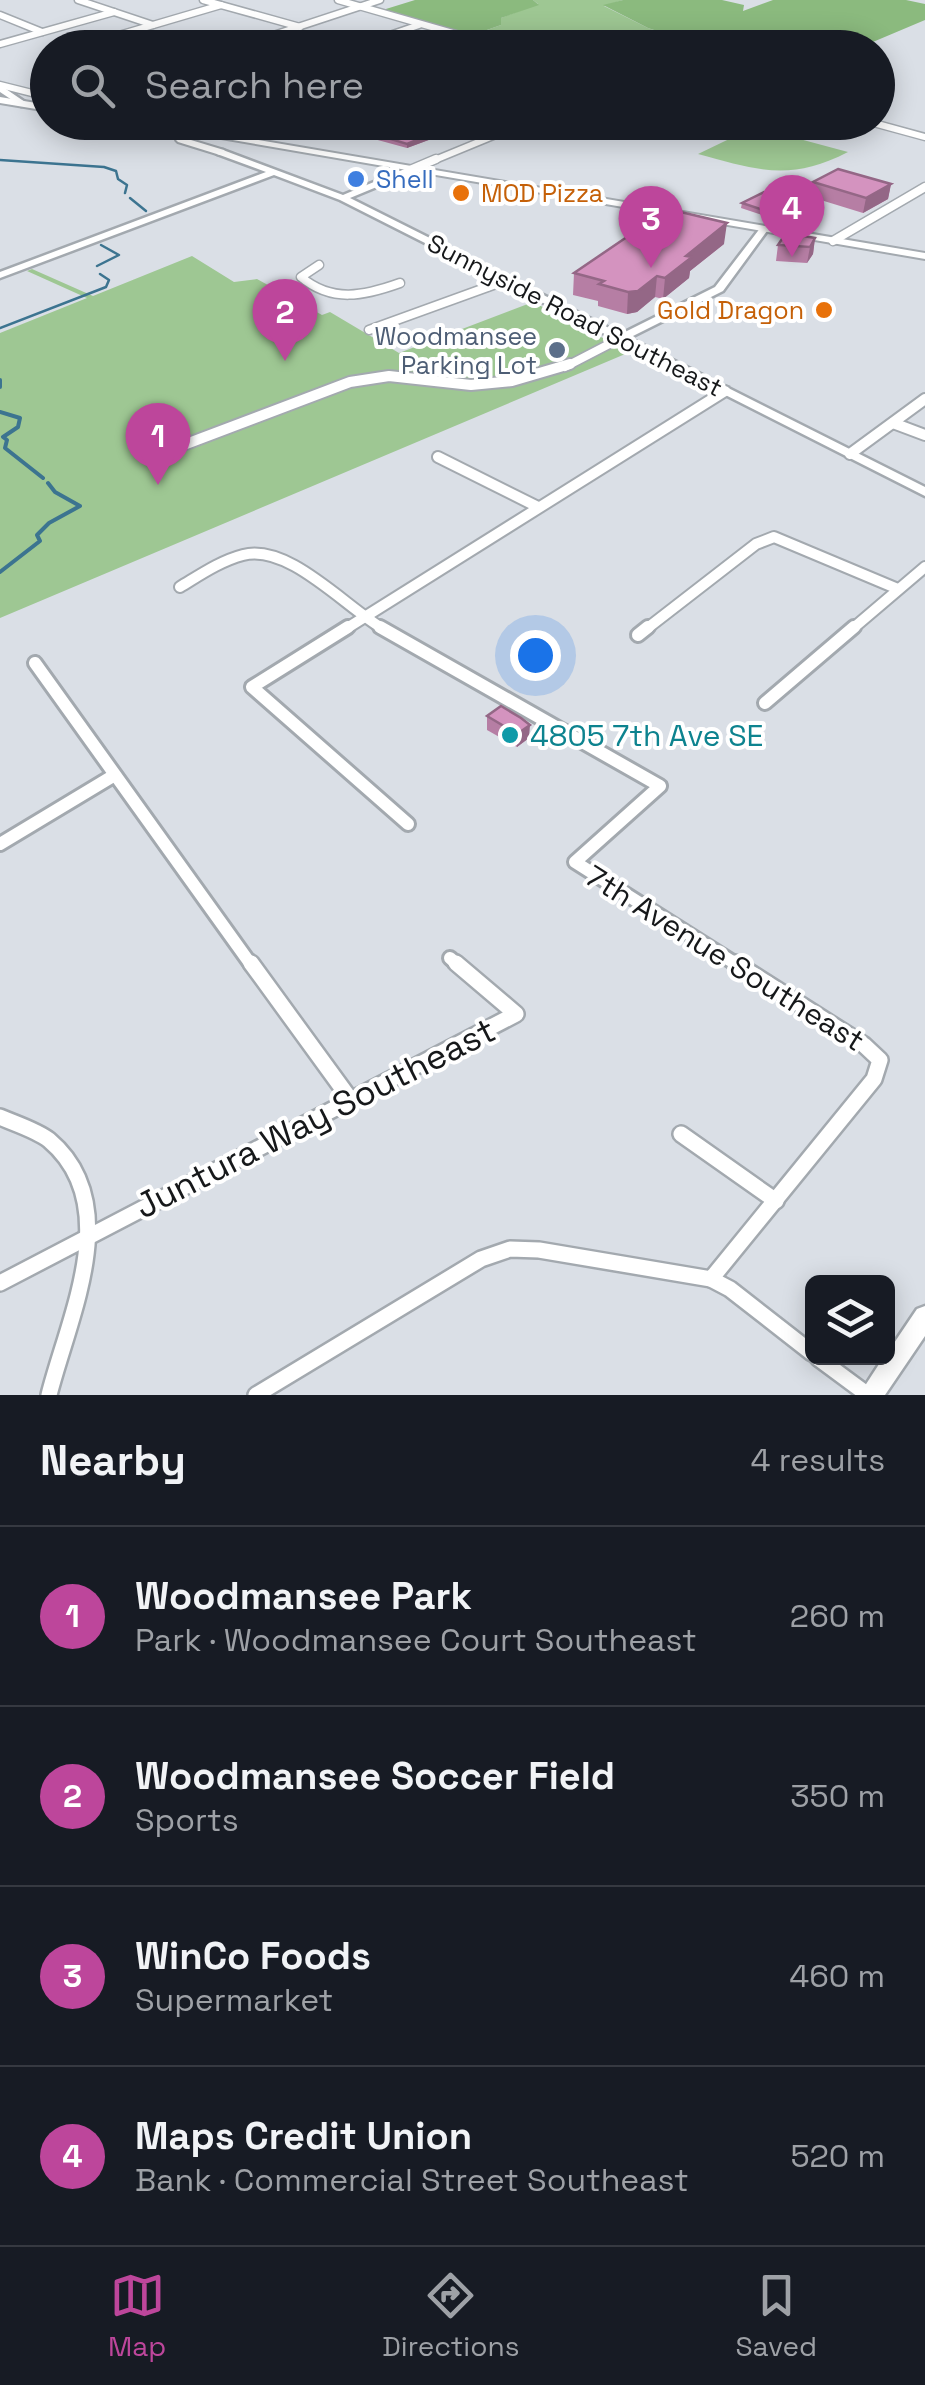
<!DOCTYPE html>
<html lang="en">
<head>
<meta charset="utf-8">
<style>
	:root { --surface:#171b24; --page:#242831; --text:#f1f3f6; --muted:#9ea1a6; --line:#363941; --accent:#bd469b }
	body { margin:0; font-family:"Space Grotesk",sans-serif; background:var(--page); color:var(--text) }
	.controls { position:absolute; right:30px; bottom:30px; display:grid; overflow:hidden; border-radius:15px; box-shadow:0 5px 25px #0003 }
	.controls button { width:90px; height:90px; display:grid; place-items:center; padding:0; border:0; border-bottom:2px solid var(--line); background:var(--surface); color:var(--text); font:50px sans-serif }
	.you { position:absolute; left:535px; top:655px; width:35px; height:35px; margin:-25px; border:8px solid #fff; border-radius:50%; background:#1a73e8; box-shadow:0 0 0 15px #1a73e833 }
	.badge { display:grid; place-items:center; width:65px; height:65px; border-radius:50%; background:var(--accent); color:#fff; font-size:32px; font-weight:700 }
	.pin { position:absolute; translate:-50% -82px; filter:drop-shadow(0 2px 5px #0008) }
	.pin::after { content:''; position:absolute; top:52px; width:35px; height:30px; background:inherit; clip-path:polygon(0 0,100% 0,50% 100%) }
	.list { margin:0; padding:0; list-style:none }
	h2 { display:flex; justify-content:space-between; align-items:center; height:130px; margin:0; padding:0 40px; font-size:42px }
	h2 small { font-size:32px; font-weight:400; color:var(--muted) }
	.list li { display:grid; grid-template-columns:65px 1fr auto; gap:30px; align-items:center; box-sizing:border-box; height:180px; padding:0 40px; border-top:2px solid var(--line) }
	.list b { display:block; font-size:38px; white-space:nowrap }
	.list p { margin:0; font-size:32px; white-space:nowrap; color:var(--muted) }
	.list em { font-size:32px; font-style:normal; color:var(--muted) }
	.icon { flex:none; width:55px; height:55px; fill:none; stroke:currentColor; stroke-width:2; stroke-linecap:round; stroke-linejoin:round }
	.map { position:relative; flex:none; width:925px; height:1395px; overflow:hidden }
	.search { position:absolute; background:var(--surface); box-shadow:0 5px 25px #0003; left:30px; right:30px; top:30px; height:110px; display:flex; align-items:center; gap:25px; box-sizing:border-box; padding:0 35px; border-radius:55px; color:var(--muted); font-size:38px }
	.sheet { height:850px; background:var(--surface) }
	nav { display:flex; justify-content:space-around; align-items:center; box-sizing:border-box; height:140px; border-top:2px solid var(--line); background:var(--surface); font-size:28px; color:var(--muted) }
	nav a { display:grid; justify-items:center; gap:5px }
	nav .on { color:var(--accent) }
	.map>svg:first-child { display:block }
</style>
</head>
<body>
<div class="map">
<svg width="925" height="1395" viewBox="0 0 925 1395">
	<rect width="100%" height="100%" fill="#dadfe6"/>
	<!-- green -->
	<g fill="#9ec793">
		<path d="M533,0H623L604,6L648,28L705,47H529L488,38L484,31L501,25V18L538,4Z"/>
		<path d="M750,129L766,130L848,152C790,182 757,170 698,154Z"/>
		<path d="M192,256L234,282L257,279L322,315L330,312L399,353L533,302L630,352L0,618V333L87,298L27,271L32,269L93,296Z"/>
	</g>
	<!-- forest -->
	<g fill="#8bba7e">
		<path d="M415,0H533L539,5L501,18V25L484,31L488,38L529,48L499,47L373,13Z"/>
		<path d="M623,0H722L744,5L743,11L773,0H906L925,4V20L861,47H834L768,32L734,47H705L648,28L603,5Z"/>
	</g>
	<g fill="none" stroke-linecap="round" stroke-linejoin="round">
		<!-- stream-far1 -->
		<g stroke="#3c7490" stroke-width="2.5">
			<path d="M0,160L104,167L116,171L118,179L127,185L125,193"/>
			<path d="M130,198L146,211"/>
			<path d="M97,266L119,255L101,245"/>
			<path d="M0,328L106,287L109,280L100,274"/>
		</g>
		<!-- stream -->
		<g stroke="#3c7490" stroke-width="4">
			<path d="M0,380V387"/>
			<path d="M0,412L20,418L18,427L3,437L7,440L5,448L43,478"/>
			<path d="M0,572L40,541L37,535L49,523L80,506L55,492L48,483"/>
		</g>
		<defs>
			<g id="street-far4">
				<path d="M78,0L153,25"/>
				<path d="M203,0L300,27"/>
				<path d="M338,0L505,48"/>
				<path d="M0,15L42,32"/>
				<path d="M102,40L221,5"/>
				<path d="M0,44L114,12"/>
				<path d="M234,48L380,0"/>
				<path d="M352,48L419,25"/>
				<path d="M0,85L48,97"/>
				<path d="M817,122H847"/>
				<path d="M870,122L925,137"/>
				<path d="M430,162L527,122"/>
			</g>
			<g id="street-far3">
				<path d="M410,170L436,159"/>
				<path d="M833,241L925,187"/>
				<path d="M319,265L301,277C332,303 364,296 400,283"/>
				<path d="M369,330L507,280"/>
				<path d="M565,367L621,338"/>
			</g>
			<g id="street-far2">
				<path d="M893,423L925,435"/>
				<path d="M165,452L350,382L389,376L471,385L512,381L570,364"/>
				<path d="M850,454L925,399"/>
				<path d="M438,457L538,507"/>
				<path d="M180,587C200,575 220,561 243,555C289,543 346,608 385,630"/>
				<path d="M344,630L725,391"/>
				<path d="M645,630L756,544L774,537L898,589"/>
				<path d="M851,630L925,567"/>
			</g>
			<g id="street-far1">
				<path d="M348,627L252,687L408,824"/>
				<path d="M380,627L660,786L575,862L739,966"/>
				<path d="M638,635L648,627"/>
				<path d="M35,663L252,966"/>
				<path d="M765,703L854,627"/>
				<path d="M0,844L113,776"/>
				<path d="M450,958L459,966"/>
			</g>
			<g id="street">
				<path d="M251,963L350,1099"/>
				<path d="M0,1117C16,1124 36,1130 49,1140C125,1204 69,1316 49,1395"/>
				<path d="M681,1134L776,1201"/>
				<path d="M711,1279L730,1289L812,1353"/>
				<path d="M0,1283L516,1014L456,963"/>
				<path d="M818,1358L868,1395"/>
				<path d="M256,1395L481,1259L510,1249L539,1250L711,1279L874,1079L880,1060L864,1045L735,963"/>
			</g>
			<g id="secondary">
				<path d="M0,87H3L28,104L21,106L0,92Z"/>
				<path d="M217,150H223L343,195L407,168H413V172L350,198L621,334L715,287L761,227H767V231L723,291L629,338L925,487V496L340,200L274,175L0,278V272L266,172L217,154Z"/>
				<path d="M925,1306V1336L885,1395H859L883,1358H888V1352L917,1309Z"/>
			</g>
			<g id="primary">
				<path d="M0,97L48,105V111L0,103Z"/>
				<path d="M128,122H152L925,253V259Z"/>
				<path d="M181,137L224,150L225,152L220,155L178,142L176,140Z"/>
			</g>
		</defs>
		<!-- street-far4 casing -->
		<use href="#street-far4" stroke="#a3a9af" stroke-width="9"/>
		<!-- street-far3 casing -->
		<use href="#street-far3" stroke="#a3a9af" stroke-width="11"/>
		<!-- street-far2 casing -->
		<use href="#street-far2" stroke="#a3a9af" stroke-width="14"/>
		<!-- street-far1 casing -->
		<use href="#street-far1" stroke="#a3a9af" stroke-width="18"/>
		<!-- street casing -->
		<use href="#street" stroke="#a3a9af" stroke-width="20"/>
		<!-- secondary casing -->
		<use href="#secondary" stroke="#a3a9af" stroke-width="5"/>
		<!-- primary casing -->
		<use href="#primary" stroke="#a3a9af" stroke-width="4"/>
		<!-- street-far4 -->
		<use href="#street-far4" stroke="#fff" stroke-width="6"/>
		<!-- street-far3 -->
		<use href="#street-far3" stroke="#fff" stroke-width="8"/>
		<!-- street-far2 -->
		<use href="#street-far2" stroke="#fff" stroke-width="10"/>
		<!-- street-far1 -->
		<use href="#street-far1" stroke="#fff" stroke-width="12"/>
		<!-- street -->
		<use href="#street" stroke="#fff" stroke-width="15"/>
		<!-- secondary -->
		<use href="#secondary" fill="#fff" fill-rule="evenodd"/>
		<!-- primary -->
		<use href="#primary" fill="#fff" fill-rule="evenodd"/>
	</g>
	<!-- wall -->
	<g fill="#b67ea4">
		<path d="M275,122H337L292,138L276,133Z"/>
		<path d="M434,133V138L407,148L374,139V134Z"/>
		<path d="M813,182L891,184L888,199L863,213L811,197Z"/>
		<path d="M742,203H784L762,215L741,208Z"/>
		<path d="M815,238L813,254L807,263L776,261L778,245Z"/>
		<path d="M724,244L690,271L689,278L663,299L655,297L637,312L627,314L598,306V301L573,295L574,273Z"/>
		<path d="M487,716L529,738L517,747L487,730Z"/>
	</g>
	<!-- shaded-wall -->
	<g fill="#946786">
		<path d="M291,122H337L292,138Z"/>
		<path d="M434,133V138L407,148V144Z"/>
		<path d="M891,184L888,199L863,213L866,198Z"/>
		<path d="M784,198V203L762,215L763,210Z"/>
		<path d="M727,223L724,244L690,271L689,278L663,299L665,278L686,256Z"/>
		<path d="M815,238L813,254L807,263L810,247Z"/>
		<path d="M657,276L655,297L637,312L627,314L628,292Z"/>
		<path d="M530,725L529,738L517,747V734Z"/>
	</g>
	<!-- building -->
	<g fill="#d493bf" stroke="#946786" stroke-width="2.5">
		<path d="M401,124L434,133L407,144L374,134Z"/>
		<path d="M838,169L891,184L866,198L813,182Z"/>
		<path d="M764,192L784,198L763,210L742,203Z"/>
		<path d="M668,209L727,223L686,256L692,257L665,278L657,276L638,291L628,292L599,284L604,281L574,273Z"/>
		<path d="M786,233L815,238L810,247L778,245Z"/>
		<path d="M501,706L521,718L530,725L517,734L487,716Z"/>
	</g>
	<!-- markers -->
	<circle fill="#3f7fe0" stroke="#fff" stroke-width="4" cx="356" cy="179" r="10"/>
	<g fill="#e8710a" stroke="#fff" stroke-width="4">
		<circle cx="461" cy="193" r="10"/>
		<circle cx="824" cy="310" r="10"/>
	</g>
	<circle fill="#5c6f8a" stroke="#fff" stroke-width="4" cx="557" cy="350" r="10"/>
	<circle fill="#0f9aa8" stroke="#fff" stroke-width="4" cx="510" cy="735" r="10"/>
	<g text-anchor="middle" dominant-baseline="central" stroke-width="8" stroke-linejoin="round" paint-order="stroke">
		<!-- far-shop labels -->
		<g font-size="25" fill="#366cbe" stroke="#fff" text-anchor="start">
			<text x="376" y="179">Shell</text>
		</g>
		<!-- far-food labels -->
		<g font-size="25" fill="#c56008" stroke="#fff" text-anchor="start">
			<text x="481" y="193">MOD Pizza</text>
			<text x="804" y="310" text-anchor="end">Gold Dragon</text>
		</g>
		<!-- far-street labels -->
		<g font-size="25" fill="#16181a" stroke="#fff">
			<text transform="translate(575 315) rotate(27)">Sunnyside Road Southeast</text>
		</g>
		<!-- far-service labels -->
		<g font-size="25" fill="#4e5e75" stroke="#fff" text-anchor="end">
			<text x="537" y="336">Woodmansee<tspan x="537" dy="29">Parking Lot</tspan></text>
		</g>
		<!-- culture labels -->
		<g font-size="30" fill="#0d838f" stroke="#fff" text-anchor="start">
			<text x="530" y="735">4805 7th Ave SE</text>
		</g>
		<!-- street labels -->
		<g font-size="30" fill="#16181a" stroke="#fff">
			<text transform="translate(725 958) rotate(32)">7th Avenue Southeast</text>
		</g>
		<!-- near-street labels -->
		<g font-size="35" fill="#16181a" stroke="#fff">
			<text transform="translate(315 1118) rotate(-27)">Juntura Way Southeast</text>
		</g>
	</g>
</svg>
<div class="controls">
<button><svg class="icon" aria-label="layers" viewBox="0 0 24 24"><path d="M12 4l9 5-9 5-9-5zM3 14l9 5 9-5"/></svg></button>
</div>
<div class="you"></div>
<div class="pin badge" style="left:158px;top:485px">1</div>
<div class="pin badge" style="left:285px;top:361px">2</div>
<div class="pin badge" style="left:651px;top:268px">3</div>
<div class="pin badge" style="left:792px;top:257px">4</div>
<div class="search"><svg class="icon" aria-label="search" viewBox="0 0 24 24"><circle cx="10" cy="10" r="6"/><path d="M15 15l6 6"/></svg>Search here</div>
</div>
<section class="sheet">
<h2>Nearby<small>4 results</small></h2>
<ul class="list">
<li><span class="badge">1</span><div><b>Woodmansee Park</b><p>Park · Woodmansee Court Southeast</p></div><em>260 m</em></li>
<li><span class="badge">2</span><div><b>Woodmansee Soccer Field</b><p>Sports</p></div><em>350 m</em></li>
<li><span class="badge">3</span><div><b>WinCo Foods</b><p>Supermarket</p></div><em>460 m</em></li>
<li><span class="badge">4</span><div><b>Maps Credit Union</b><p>Bank · Commercial Street Southeast</p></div><em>520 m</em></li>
</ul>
</section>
<nav>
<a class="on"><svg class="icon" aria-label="map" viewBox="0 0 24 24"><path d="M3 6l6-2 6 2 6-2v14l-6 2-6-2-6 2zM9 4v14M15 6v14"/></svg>Map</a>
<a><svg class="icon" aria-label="directions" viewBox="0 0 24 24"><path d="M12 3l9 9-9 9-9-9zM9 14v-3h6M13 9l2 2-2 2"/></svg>Directions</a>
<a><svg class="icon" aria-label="saved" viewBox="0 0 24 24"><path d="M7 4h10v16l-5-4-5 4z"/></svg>Saved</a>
</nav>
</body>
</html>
